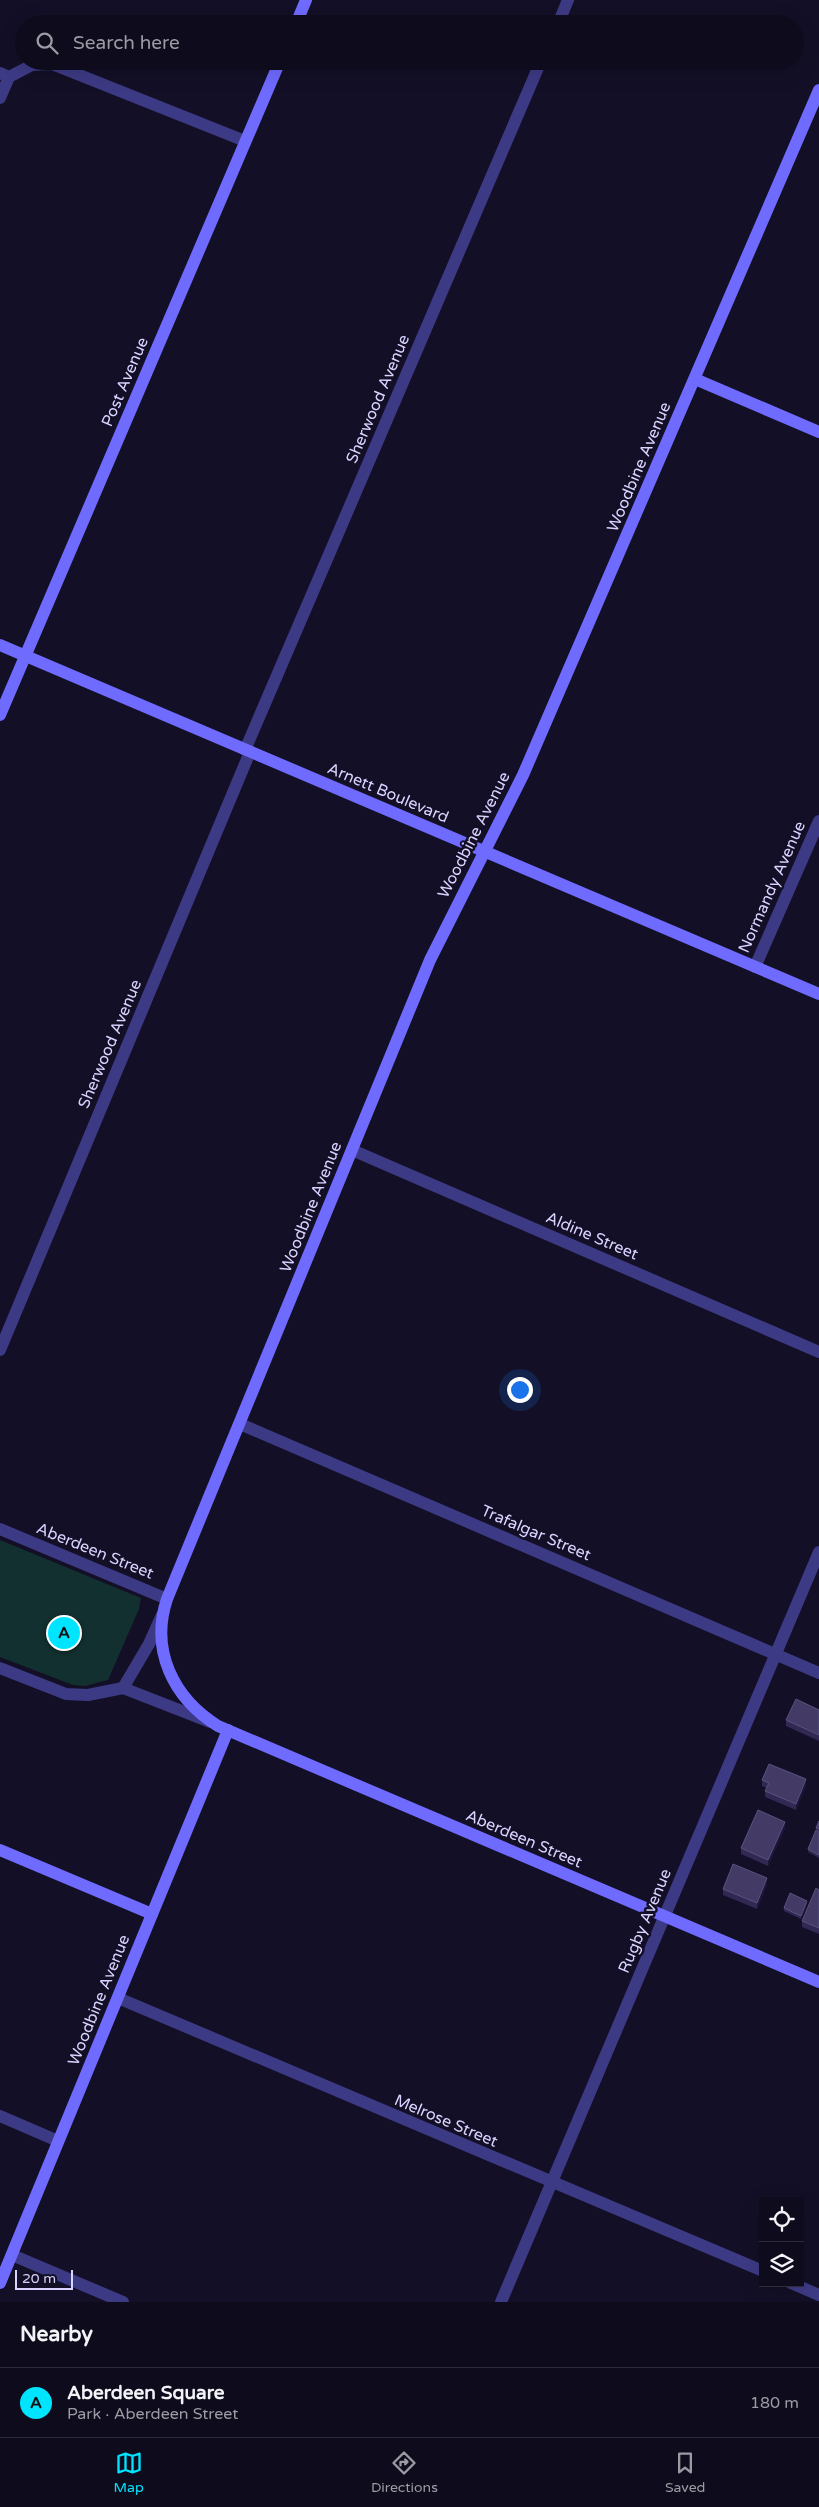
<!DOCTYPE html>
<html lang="en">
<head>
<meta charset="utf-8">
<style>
	:root { --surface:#0e0b1c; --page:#1c1929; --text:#f1f3f6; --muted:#9b9ba3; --line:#2e2b3b; --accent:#00e5ff }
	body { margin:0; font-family:"Varela Round",sans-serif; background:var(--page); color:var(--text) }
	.controls { position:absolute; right:15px; bottom:15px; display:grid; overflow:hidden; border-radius:0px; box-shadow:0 5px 20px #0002 }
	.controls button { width:45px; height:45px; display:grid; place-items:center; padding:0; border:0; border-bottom:1px solid var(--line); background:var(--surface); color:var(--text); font:25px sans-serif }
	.scale { position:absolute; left:15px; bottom:12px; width:58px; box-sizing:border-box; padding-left:5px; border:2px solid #d9d4ff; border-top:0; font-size:14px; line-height:18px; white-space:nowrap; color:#d9d4ff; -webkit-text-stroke:4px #130f26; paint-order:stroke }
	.you { position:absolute; left:519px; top:1389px; width:18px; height:18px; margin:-12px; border:4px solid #fff; border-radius:50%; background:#1a73e8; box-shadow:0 0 0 8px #1a73e833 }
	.badge { display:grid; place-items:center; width:32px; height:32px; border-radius:50%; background:var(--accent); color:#111; font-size:16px; font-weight:700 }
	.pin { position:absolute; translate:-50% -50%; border:2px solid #fff; box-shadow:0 1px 5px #0006 }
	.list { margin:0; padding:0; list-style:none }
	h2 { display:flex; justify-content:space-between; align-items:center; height:65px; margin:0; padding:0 20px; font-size:21px }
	h2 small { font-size:16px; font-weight:400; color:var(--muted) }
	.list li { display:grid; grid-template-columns:32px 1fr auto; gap:15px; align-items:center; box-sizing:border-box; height:70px; padding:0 20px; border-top:1px solid var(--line) }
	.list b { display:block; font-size:19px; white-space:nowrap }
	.list p { margin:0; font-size:16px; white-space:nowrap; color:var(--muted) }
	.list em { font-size:16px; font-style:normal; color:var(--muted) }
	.icon { flex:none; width:28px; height:28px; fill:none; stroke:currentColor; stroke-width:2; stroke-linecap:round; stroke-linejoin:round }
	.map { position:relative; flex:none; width:819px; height:2302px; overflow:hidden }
	.search { position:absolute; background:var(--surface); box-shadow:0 5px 20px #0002; left:15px; right:15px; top:15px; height:55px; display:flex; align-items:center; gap:12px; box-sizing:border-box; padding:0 18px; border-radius:28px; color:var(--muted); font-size:19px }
	.sheet { height:135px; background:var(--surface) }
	nav { display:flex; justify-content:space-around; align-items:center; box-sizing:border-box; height:70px; border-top:1px solid var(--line); background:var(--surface); font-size:14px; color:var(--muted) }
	nav a { display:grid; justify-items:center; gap:2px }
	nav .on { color:var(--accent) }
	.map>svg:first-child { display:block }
</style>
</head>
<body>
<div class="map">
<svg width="819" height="2302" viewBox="0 0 819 2302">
	<rect width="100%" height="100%" fill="#130f26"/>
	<!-- green -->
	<path fill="#12302f" d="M0,1540L141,1598L139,1609L108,1680L85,1686L73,1685L0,1657Z"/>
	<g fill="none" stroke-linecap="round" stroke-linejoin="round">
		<!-- street -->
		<g stroke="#3d3a85" stroke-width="12">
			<path d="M558,24L568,0"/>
			<path d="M0,73L9,77L32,65L52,64L245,141"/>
			<path d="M0,98L9,77"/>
			<path d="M245,750L541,61"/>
			<path d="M755,967L819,821"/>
			<path d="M352,1150L819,1352"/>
			<path d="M0,1350L250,752"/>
			<path d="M240,1424L819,1673"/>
			<path d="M0,1529L167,1599"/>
			<path d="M0,1668L66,1694L88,1695L123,1688L210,1722"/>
			<path d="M123,1688L149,1644L162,1615"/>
			<path d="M118,1998L763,2271"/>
			<path d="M0,2116L58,2141"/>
			<path d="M12,2255L123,2302"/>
			<path d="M791,2283L819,2295"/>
			<path d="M501,2302L819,1552"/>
		</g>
		<!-- secondary -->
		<g stroke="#6f6bff" stroke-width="12">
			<path d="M296,24L306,0"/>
			<path d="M819,90L523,775L430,960L167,1599C150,1650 173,1698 218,1726L819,1982"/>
			<path d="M695,379L819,432"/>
			<path d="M0,645L819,994"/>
			<path d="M0,715L280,61"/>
			<path d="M0,1850L152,1914"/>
			<path d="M0,2283L228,1730"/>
		</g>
	</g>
	<!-- wall -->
	<g fill="#312854">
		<path d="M819,1710V1741L786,1726V1720Z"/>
		<path d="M762,1780L806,1785L796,1810L765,1797V1791L767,1788L762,1786Z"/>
		<path d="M819,1821V1858L808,1852V1849L816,1830V1828Z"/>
		<path d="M785,1828L768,1866L741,1854V1848Z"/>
		<path d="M767,1884L757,1909L723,1895V1889Z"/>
		<path d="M819,1890V1934L802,1927V1921Z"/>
		<path d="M807,1904L801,1919L784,1911V1908Z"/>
	</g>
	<!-- shaded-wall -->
	<g fill="#1d163a">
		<path d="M806,1779V1785L796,1810V1804Z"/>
		<path d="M785,1822V1828L768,1866V1860Z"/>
		<path d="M767,1878V1884L757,1909V1903Z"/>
		<path d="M807,1901V1904L801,1919V1916Z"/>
	</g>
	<!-- building -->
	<g fill="#433a66" stroke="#5a527e">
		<path d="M796,1699L819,1710V1735L786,1720Z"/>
		<path d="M769,1764L806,1779L796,1804L765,1791L769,1783L762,1780Z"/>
		<path d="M758,1810L785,1822L768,1860L741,1848Z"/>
		<path d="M819,1821V1829L816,1828Z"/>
		<path d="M816,1830L819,1832V1855L808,1849Z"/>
		<path d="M733,1864L767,1878L757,1903L723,1889Z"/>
		<path d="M816,1888L819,1890V1928L802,1921Z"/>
		<path d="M790,1893L807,1901L801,1916L784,1908Z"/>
	</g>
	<g text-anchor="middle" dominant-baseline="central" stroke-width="5" stroke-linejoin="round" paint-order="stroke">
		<!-- street labels -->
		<g font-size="16" fill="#d9d4ff" stroke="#130f26">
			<text transform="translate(125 382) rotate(-67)">Post Avenue</text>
			<text transform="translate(378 399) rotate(-67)">Sherwood Avenue</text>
			<text transform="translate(639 467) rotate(-67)">Woodbine Avenue</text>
			<text transform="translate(388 793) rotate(23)">Arnett Boulevard</text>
			<text transform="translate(474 835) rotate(-63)">Woodbine Avenue</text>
			<text transform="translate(772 887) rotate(-66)">Normandy Avenue</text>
			<text transform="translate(110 1044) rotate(-67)">Sherwood Avenue</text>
			<text transform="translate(311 1207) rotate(-68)">Woodbine Avenue</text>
			<text transform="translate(592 1236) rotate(23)">Aldine Street</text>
			<text transform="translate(536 1533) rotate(23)">Trafalgar Street</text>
			<text transform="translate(95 1551) rotate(22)">Aberdeen Street</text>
			<text transform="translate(524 1839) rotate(23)">Aberdeen Street</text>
			<text transform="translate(645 1921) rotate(-67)">Rugby Avenue</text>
			<text transform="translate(99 2000) rotate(-68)">Woodbine Avenue</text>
			<text transform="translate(446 2121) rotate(23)">Melrose Street</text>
		</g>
	</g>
</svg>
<div class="controls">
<button><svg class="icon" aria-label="locate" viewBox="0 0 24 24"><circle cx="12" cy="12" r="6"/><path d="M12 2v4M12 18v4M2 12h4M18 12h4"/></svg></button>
<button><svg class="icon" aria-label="layers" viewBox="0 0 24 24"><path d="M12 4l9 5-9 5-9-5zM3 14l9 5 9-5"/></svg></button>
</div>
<div class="scale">20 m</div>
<div class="you"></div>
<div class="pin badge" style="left:64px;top:1633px">A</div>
<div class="search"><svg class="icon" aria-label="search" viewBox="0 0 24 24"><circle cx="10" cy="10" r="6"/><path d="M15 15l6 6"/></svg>Search here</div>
</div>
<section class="sheet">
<h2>Nearby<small></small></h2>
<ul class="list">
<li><span class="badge">A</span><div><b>Aberdeen Square</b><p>Park · Aberdeen Street</p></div><em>180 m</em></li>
</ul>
</section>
<nav>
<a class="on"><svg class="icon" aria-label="map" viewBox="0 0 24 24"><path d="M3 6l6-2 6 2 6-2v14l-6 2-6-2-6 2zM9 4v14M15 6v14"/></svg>Map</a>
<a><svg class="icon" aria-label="directions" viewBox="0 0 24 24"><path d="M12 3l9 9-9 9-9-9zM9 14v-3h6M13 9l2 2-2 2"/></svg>Directions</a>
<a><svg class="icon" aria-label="saved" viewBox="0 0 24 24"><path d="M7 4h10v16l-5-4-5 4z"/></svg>Saved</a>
</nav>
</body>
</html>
